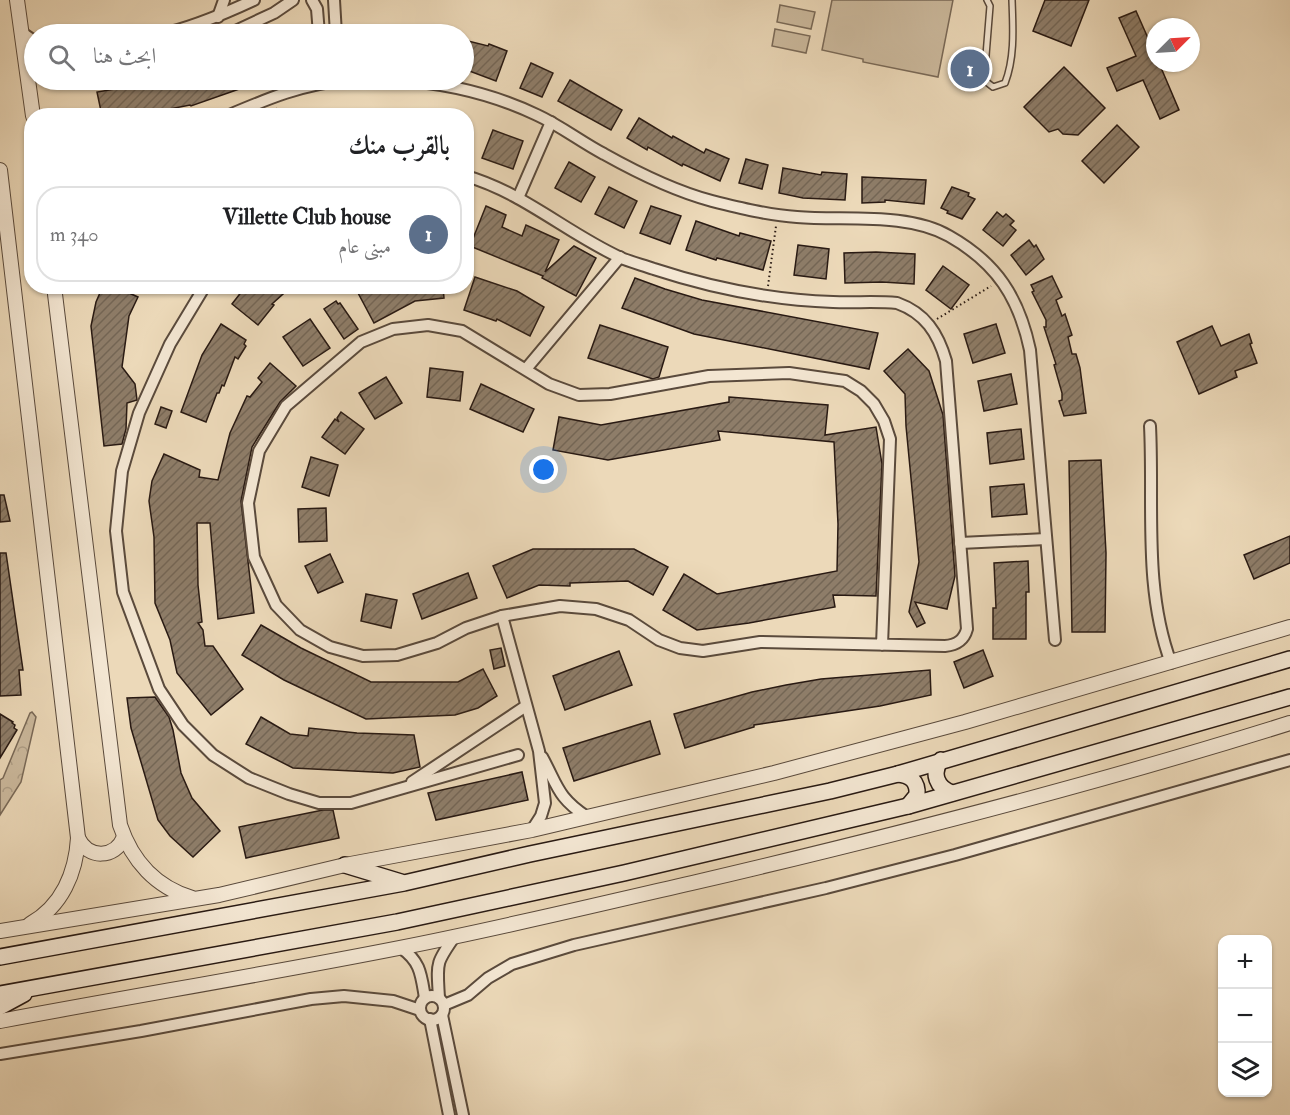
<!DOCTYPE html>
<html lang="ar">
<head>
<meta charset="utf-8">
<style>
	:root { --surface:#fff; --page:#f2f2f2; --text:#202124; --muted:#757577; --line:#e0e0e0; --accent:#8f2418 }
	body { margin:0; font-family:"IM FELL Double Pica",Amiri,serif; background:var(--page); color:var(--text); direction:rtl }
	.controls { position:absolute; right:18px; bottom:18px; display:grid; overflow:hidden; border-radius:12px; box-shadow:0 2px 4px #0004 }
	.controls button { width:54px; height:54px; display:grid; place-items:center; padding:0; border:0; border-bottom:2px solid var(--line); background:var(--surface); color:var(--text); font:30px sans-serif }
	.compass { position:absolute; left:1146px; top:18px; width:54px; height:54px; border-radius:50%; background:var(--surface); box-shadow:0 2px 4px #0004; rotate:66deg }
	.you { position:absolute; left:544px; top:470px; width:21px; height:21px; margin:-15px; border:4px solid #fff; border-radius:50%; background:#1a73e8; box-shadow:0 0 0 9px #1a73e833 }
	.badge { display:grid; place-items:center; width:39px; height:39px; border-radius:50%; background:var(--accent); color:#fff; font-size:20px; font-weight:700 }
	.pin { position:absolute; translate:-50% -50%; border:3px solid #fff; box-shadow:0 2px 6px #0006 }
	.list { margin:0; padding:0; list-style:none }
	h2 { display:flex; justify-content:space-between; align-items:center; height:78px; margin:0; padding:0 24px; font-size:26px }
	h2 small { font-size:20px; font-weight:400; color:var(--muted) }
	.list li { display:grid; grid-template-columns:39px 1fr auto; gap:18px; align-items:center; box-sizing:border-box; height:96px; margin:0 12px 12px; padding:0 12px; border:2px solid var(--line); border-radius:24px }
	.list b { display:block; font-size:22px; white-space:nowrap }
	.list p { margin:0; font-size:20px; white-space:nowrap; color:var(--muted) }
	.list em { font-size:20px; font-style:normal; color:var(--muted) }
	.icon { flex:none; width:33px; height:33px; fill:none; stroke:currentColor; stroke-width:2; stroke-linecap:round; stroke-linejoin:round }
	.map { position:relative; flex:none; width:1290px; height:1115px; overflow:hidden; direction:ltr }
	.search { position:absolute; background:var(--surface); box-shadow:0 2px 4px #0004; left:24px; top:24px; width:450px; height:66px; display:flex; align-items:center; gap:15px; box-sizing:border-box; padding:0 21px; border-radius:33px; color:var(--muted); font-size:22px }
	.panel { position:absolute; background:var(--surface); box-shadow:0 2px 4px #0004; left:24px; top:108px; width:450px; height:186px; border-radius:24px; direction:rtl }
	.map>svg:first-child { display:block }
</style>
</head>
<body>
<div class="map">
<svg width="1290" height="1115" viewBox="0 0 1290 1115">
	<defs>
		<pattern id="park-crowns" width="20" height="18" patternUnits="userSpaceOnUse" patternTransform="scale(1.5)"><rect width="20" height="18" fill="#cbb99d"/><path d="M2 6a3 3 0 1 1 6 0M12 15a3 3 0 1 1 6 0" fill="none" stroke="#ae9e86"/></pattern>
		<pattern id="building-hatch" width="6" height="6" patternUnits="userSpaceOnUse" patternTransform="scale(1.5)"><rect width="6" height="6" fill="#8e7d69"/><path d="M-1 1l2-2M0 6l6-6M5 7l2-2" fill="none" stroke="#746655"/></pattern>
	</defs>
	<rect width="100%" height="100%" fill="#ecd9b9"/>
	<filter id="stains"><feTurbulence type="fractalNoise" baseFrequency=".00333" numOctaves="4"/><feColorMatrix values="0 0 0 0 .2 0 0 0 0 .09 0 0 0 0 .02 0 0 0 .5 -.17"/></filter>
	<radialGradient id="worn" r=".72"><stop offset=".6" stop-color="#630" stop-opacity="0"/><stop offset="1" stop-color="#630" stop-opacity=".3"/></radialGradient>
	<!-- park -->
	<path fill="url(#park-crowns)" stroke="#7a6a58" stroke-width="1.5" d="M32,712L36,717L21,782L0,815V780L3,778L30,713Z"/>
	<!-- garden -->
	<g fill="#cbb99d" stroke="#7a6a58" stroke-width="1.5">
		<path d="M832,0H953L938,77L863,62V59L822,50Z"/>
		<path d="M780,5L815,12L811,29L777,22Z"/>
		<path d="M775,29L810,36L806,53L772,46Z"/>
	</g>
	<!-- building -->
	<g fill="url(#building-hatch)" stroke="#291a13" stroke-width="1.5">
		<path d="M1045,0H1089L1071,46L1033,31Z"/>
		<path d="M1136,11L1155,54V63H1159L1179,110L1160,119L1143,80L1117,91L1107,68L1136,56L1119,18Z"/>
		<path d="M464,40L488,46L489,44L507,51L496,81L464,69Z"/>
		<path d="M531,63L553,73L542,97L520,88Z"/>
		<path d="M1064,67L1105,108L1078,135L1063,134L1058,129L1049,132L1024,107Z"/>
		<path d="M168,80H265L191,106L190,105L149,113V111L127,116H102L97,92Z"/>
		<path d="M570,80L622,110L611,130L558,101Z"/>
		<path d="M639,118L672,138L673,136L704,153L706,149L729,159L720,181L683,164L682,166L648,147L647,150L627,138Z"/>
		<path d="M1117,125L1139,147L1104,183L1082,161Z"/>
		<path d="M493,130L523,141L513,169L482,158Z"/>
		<path d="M746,159L768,165L762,189L739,183Z"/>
		<path d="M569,162L595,177L581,202L555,188Z"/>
		<path d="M783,168L821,175L822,172L847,174L845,200L803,198L779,193Z"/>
		<path d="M862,177L926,180L924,204L885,200V202L862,203Z"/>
		<path d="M609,187L637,201L624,228L595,214Z"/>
		<path d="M952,187L969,193L968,196L975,199L962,219L947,213L948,211L941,208Z"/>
		<path d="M486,206L506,215L502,227L522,236L526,225L559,240L545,272L574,246L596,258L576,296L542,278L543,276L470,246Z"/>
		<path d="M651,206L681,216L670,244L640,233Z"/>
		<path d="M997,212L1003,217L1006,214L1014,221L1010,225L1016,230L1003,246L983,230Z"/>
		<path d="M696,221L739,236L740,233L771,241L763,270L717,258L716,260L686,250Z"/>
		<path d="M1029,240L1034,247L1036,245L1044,259L1026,275L1011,255Z"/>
		<path d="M798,245L829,249L826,279L794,275Z"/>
		<path d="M876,252L915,254L914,284L882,282L845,283L844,253Z"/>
		<path d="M943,266L969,285L951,309L926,290Z"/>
		<path d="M1052,276L1062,297L1056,300L1062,316L1065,314L1072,335L1068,337L1072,354H1076L1080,368L1086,413L1064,416L1059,401L1062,400V393L1054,365L1056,364L1044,327H1046V320L1032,292L1034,291L1031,285Z"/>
		<path d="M475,277L517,291L544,307L530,336L497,319L496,321L464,310Z"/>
		<path d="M635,278L665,289L702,300L878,333L869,369L694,334L622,308Z"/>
		<path d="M103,286H113L138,297L129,316L122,367L135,384L137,400L127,403L126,429L122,444L104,446L91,326L96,302Z"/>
		<path d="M246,286H292L272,304L274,305L258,325L232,304Z"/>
		<path d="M366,286H443L444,298L415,301L374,323L357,291Z"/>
		<path d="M336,301L338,304L340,303L358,329L344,339L324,309Z"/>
		<path d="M310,319L330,348L303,366L283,337Z"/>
		<path d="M221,324L246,340L244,344L246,346L238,359L235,357L224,386L222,385L219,393H217L206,422L181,412L202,355Z"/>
		<path d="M996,324L1005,353L973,363L964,334Z"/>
		<path d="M600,325L668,347L659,377L653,379L588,358Z"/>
		<path d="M1212,326L1221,346L1249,334L1252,343L1250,344L1257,363L1235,371L1237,377L1199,394L1177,342Z"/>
		<path d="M908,349L929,371L943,415L955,576L947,609L915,602L925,623L917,627L909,612L919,562L906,426L905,394L884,371Z"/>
		<path d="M270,363L296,386L280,402L252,447L241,501L254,613L218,619L210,523H197L198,585L202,622L198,623L203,630L205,646H213L243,689L211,715L177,673L170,640L155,603L154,537L149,501L152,481L164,454L200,470L199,477L218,480L230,433L247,396L250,397L262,382L258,378Z"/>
		<path d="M430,368L463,372L460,401L427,397Z"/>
		<path d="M1011,374L1017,404L984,411L978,381Z"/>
		<path d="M386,377L402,403L375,419L359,393Z"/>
		<path d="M481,384L534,409L523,432L470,409Z"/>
		<path d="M729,397L828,405L825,435L876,427L882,464L876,596L833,595L835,607L749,623L697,630L663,610L684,574L717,594L837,571L838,524L834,442L718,431L720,440L608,460L553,450L559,417L601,425L729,402Z"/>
		<path d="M161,407L172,411L166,428L155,424Z"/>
		<path d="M341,412L364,429L345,454L322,437L335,419L339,422L337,418Z"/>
		<path d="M1021,429L1024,459L990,464L987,433Z"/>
		<path d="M311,457L338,465L329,496L302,487Z"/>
		<path d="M1101,460L1106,553L1105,632H1072L1069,461Z"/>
		<path d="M1024,484L1027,514L992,517L990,487Z"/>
		<path d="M0,495H4L10,521L0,522Z"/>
		<path d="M326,508L327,541L299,542L298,509Z"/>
		<path d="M1290,536V563L1254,579L1244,555Z"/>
		<path d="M533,549H634L668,567L653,595L628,581L570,583V586L539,585L507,598L493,566Z"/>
		<path d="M0,553H6L23,670H19L21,695L0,696Z"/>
		<path d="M330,554L343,582L318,593L305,566Z"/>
		<path d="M1028,561L1029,592H1026V639H993V608H996L994,563Z"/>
		<path d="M468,573L477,598L422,619L413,594Z"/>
		<path d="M366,594L397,600L391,628L361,621Z"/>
		<path d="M261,625L301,648L371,682H458L483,669L497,696L478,708L455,715L366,719L284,680L242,655Z"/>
		<path d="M501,648L505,666L494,669L490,650Z"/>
		<path d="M983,650L993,676L964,688L954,662Z"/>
		<path d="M619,651L632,685L565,710L553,676Z"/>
		<path d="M930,670L931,695L880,706L754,725V727L685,748L674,714L752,692L786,685L821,679Z"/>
		<path d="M155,697L169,717L173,730L181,773L192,798L220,831L193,857L170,836L158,820L131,728L127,698Z"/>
		<path d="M0,714L13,722L12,723L15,725L14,728L17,730L0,758Z"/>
		<path d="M261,717L290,734L308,736L309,728L357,733L414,735L420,767L393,773L293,768L246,744Z"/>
		<path d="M650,721L660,754L574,781L563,748Z"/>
		<path d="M522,772L528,800L436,820L428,793Z"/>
		<path d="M323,810H333L339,838L246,858L239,827Z"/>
	</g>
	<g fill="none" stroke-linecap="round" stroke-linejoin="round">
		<defs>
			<path id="service" d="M987,0L990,6L984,80L993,87L1005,83C1015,57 1013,28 1012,0"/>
			<g id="minor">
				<path d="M312,0L317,9L319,34"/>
				<path d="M334,0L336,34"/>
				<path d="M218,17L224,0"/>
				<path d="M21,32L34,41"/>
				<path d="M162,34C194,27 224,14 254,0"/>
				<path d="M229,34L274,13L293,0"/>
				<path d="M397,80C445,83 493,94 537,115C561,126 581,142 604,154C638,173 674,191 712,201C740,208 768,215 797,217C844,221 907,212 949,236C997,263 1019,298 1030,350L1055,640"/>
				<path d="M227,116C267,99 302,84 346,80"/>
				<path d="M466,176C522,192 567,233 619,257C630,262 643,265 654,269C712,288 771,300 833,302C854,303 875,301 897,303C925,313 938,333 946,361L967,629C964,640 957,645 945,646L760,642L703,651L680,648L659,640L629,620L596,609L560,606L502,616L466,628L437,643L397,655L363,656L330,647L300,630L276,605L254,557L248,503L259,451L286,406L361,342L393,329L428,325L462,331L549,384L579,395L610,394L709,376L789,373L845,381L861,391L874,404L884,421L890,439L882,645"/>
				<path d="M518,198L551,122"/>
				<path d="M205,286L170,344L139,413L122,471L116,531L123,592L159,689L183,725L213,755L249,778L289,794L319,803H351L518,755"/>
				<path d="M526,369L620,257"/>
				<path d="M1150,426C1154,505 1143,588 1171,663"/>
				<path d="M960,543L1046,539"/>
				<path d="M502,616L539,751L545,803L541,816L532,830"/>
				<path d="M542,757C558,786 557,797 587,817"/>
				<path d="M412,782L526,706"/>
				<path d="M401,948C421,962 421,975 425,998"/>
				<circle cx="432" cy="1008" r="12"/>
				<path d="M439,998C437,963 435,964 455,936"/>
				<path d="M444,1005L468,995L488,978L512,964L574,945L826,888L955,855L1290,760"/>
				<path d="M442,1015L463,1115"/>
				<path d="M430,1019L449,1115"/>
				<path d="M0,1054L141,1031L311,999L344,996L393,1001L420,1010"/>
			</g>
			<g id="tertiary">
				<path d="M17,0L33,116"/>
				<path d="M0,170L78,838C76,873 62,906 30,924"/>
				<path d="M54,286L120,825C132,861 156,887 192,898"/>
				<path d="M78,838C88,859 115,859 124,837"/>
				<path d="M0,931L219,895L345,865L532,830L587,817L774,773L965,722L1290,627"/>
				<path d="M0,1021C133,996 267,974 399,948C497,929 595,905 692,883C893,836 1093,785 1290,723"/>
			</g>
			<g id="secondary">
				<path d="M941,760C931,773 937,788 952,793"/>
				<path d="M898,774C911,775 918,782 917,795L908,806"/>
				<path d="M345,865L401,882"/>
				<path d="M0,957L404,883L530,854L830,791L898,774L1290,659"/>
				<path d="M0,994L397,922L624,873L908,806L1290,697"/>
				<path d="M0,1007L24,994"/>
			</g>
		</defs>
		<!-- service casing -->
		<use href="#service" stroke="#5a4a3c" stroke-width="8"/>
		<!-- minor casing -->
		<use href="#minor" stroke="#5a4a3c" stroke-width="14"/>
		<!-- tertiary casing -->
		<use href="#tertiary" stroke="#5a4a3c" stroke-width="16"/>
		<!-- secondary casing -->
		<use href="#secondary" stroke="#291a13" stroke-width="18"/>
		<!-- path -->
		<g stroke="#291a13" stroke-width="2" stroke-dasharray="1.5 3" stroke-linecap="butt">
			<path d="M276,108L278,116"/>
			<path d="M768,286L776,226"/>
			<path d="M937,319L991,286"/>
		</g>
		<!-- service -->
		<use href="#service" stroke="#f3e6d2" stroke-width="5"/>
		<!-- minor -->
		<use href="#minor" stroke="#f3e6d2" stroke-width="10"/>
		<!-- tertiary -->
		<use href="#tertiary" stroke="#f3e6d2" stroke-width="14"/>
		<!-- secondary -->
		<use href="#secondary" stroke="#f3e6d2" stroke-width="15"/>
	</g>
	<rect width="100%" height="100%" filter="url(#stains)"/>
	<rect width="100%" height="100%" fill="url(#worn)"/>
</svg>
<div class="controls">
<button>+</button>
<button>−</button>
<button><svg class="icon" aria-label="layers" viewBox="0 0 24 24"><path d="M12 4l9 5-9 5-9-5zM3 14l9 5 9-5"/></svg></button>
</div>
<svg class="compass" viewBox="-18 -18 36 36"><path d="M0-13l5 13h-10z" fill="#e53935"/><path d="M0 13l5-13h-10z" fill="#757577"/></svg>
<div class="you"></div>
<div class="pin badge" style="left:970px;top:69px;background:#5c6f8a">1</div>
<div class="search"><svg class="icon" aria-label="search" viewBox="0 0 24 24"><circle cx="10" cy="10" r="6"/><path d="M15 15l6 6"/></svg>ابحث هنا</div>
<section class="panel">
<h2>بالقرب منك<small></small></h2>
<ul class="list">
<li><span class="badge" style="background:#5c6f8a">1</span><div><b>Villette Club house</b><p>مبنى عام</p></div><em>340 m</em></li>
</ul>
</section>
</div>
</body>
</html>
